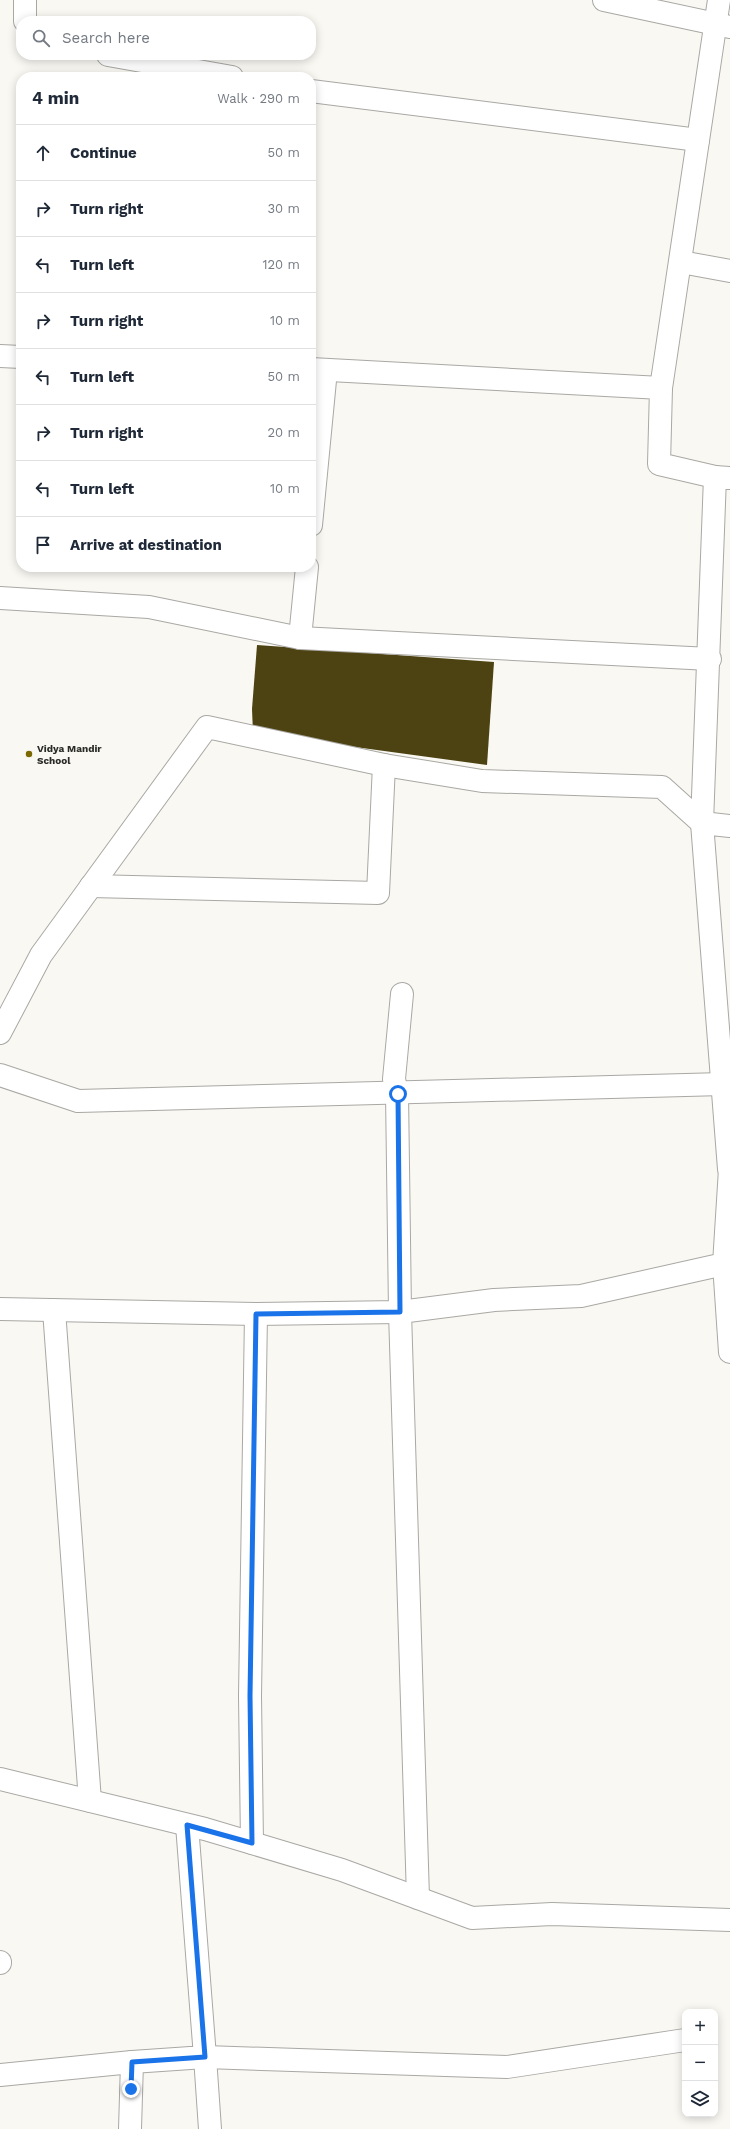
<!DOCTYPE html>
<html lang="en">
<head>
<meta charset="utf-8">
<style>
	:root { --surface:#fff; --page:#f6f6f7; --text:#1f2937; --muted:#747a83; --line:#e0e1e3 }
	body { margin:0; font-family:"Work Sans",sans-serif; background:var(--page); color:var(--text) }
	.controls { position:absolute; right:12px; bottom:12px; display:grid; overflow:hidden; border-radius:8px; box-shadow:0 2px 10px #0003 }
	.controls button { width:36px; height:36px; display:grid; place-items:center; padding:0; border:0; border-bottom:1px solid var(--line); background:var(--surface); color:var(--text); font:20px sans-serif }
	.stop { position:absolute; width:12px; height:12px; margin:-9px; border:3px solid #1a73e8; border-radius:50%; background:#fff }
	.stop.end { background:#1a73e8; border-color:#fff; box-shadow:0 1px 4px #0008 }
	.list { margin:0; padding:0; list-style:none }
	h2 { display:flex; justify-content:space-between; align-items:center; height:52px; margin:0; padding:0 16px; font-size:17px }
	h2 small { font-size:13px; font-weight:400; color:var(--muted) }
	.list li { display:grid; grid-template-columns:26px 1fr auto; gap:12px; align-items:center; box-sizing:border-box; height:56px; padding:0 16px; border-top:1px solid var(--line) }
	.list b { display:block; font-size:15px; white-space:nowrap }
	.list em { font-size:13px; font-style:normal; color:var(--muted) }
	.icon { flex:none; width:22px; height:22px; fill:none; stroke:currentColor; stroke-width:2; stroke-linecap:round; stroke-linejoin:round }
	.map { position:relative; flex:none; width:730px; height:2129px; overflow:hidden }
	.search { position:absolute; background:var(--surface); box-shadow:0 2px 10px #0003; left:16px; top:16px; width:300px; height:44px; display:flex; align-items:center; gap:10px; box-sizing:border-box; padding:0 14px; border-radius:16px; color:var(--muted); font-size:15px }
	.panel { position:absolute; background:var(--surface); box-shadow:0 2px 10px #0003; left:16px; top:72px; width:300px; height:500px; border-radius:16px }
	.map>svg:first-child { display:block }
</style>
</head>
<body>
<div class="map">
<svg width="730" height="2129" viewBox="0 0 730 2129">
	<rect width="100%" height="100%" fill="#f9f8f3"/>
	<!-- building -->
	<path fill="#4d4211" d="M257,645L494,662L487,765L253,733L252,709Z"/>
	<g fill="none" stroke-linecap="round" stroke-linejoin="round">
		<defs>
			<g id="minor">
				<path d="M604,0L730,27"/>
				<path d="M25,21V0"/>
				<path d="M108,55L232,77"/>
				<path d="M311,91L698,140"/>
				<path d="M681,262L730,271"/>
				<path d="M0,356L21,357"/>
				<path d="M311,369L661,388L659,464L715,477"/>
				<path d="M661,388L719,0"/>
				<path d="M311,525L326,370"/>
				<path d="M0,598L149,607L300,638L710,659"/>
				<path d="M300,638L307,567"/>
				<path d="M702,823L715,477L730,478"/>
				<path d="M91,886L378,893L384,765"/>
				<path d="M402,994L394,1079L397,1093L400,1312L418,1898"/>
				<path d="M0,1033L41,955L207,727L384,765L482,781L662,787L702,823"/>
				<path d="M0,1075L78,1101L723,1084"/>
				<path d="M729,1169L702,823L730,826"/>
				<path d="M724,1264L730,1352"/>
				<path d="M0,1309L256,1314L400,1312L494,1300L581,1296L724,1264L730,1169"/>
				<path d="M54,1310L90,1801"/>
				<path d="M0,1779L205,1829L252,1843L342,1870L472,1918L552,1914L730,1920"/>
				<path d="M252,1843L250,1696L256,1314"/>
				<path d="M0,1963V1962"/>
				<path d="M0,2075L132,2062L205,2057L187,1825"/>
				<path d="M130,2129L132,2062"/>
				<path d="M210,2129L205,2057L507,2067L685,2040"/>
			</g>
		</defs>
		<!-- minor casing -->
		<use href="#minor" stroke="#a9a8a4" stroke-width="24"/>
		<!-- minor -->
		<use href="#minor" stroke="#fff" stroke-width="22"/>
	</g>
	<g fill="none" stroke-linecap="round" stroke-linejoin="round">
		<!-- route -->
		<path stroke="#1a73e8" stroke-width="5" d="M131,2089L132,2062L205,2057L187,1825L252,1843L250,1696L256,1314L400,1312L398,1094"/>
	</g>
	<!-- markers -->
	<circle fill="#7c6800" stroke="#f9f8f3" stroke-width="1.5" cx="29" cy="754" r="4"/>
	<g text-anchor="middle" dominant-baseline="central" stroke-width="4" stroke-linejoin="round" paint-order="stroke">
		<!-- poi labels -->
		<g font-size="10" font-weight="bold" fill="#2a2a28" stroke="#f9f8f3" text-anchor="start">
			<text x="37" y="748">Vidya Mandir<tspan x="37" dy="12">School</tspan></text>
		</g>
	</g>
</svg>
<div class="controls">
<button>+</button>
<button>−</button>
<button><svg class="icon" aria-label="layers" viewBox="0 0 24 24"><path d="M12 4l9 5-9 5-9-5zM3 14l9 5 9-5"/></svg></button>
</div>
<div class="stop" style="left:398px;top:1094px"></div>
<div class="stop end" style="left:131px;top:2089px"></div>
<div class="search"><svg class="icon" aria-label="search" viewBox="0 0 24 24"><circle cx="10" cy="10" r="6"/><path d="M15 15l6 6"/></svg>Search here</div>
<section class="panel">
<h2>4 min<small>Walk · 290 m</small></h2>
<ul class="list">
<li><svg class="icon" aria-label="ahead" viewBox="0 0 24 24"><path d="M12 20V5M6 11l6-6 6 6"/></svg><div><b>Continue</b></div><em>50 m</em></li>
<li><svg class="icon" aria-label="right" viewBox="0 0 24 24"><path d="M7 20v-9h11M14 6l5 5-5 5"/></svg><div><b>Turn right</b></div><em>30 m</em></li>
<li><svg class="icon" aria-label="left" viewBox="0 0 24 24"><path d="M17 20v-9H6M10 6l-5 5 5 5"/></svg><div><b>Turn left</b></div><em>120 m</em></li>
<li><svg class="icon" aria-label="right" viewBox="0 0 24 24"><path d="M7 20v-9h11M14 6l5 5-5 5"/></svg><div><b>Turn right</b></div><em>10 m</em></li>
<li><svg class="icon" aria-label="left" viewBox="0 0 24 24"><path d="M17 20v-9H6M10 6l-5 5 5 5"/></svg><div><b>Turn left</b></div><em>50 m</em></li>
<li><svg class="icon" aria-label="right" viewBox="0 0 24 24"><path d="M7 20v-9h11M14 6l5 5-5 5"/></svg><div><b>Turn right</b></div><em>20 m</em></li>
<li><svg class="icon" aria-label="left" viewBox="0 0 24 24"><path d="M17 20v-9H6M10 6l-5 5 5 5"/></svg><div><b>Turn left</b></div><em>10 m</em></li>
<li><svg class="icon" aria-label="arrive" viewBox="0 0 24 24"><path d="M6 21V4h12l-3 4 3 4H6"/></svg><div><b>Arrive at destination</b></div></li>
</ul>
</section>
</div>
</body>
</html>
